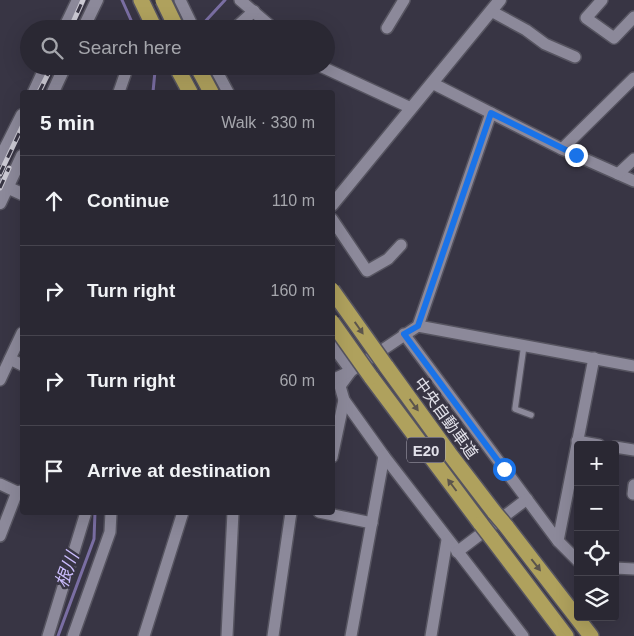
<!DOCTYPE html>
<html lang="en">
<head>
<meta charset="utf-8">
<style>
	:root { --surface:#2a2833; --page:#36343f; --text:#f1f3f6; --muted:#a5a6ac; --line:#46444e }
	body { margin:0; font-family:Arial,"Noto Sans JP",sans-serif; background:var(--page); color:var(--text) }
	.controls { position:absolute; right:15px; bottom:15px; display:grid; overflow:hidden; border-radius:5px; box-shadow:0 5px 20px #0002 }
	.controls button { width:45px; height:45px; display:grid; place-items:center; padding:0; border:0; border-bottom:1px solid var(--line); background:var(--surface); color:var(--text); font:25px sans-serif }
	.stop { position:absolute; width:15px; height:15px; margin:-11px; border:4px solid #1a73e8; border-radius:50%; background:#fff }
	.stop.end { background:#1a73e8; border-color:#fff; box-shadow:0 1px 5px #0008 }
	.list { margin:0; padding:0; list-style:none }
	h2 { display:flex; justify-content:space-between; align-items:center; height:65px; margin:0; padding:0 20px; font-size:21px }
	h2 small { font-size:16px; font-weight:400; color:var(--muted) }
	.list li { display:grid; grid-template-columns:32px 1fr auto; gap:15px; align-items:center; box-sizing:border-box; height:90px; padding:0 20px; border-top:1px solid var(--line) }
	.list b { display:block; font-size:19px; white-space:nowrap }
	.list em { font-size:16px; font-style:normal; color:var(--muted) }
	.icon { flex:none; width:28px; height:28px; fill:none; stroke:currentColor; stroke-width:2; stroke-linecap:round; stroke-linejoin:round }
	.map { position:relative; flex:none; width:634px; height:636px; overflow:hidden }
	.search { position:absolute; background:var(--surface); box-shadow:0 5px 20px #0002; left:20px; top:20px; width:315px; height:55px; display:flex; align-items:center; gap:12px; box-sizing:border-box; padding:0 18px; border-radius:28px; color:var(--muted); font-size:19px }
	.panel { position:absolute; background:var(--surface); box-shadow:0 5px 20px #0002; left:20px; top:90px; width:315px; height:425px; border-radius:5px }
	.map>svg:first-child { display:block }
</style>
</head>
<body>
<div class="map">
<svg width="634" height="636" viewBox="0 0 634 636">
	<rect width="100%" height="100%" fill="#383544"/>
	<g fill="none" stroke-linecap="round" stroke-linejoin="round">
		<!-- stream -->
		<g stroke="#7a6ea3" stroke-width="3">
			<path d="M122,0L135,29"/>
			<path d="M201,26L225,0"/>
			<path d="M153,66L155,71L153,92"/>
			<path d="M155,71L159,66"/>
			<path d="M58,636L94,539L95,512"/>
		</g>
		<defs>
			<path id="lane" d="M524,345L515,409L531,415"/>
			<g id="street">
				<path d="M180,0L194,29"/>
				<path d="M240,0L274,29"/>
				<path d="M602,0L586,18L614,38L634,17"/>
				<path d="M491,11L526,30L545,44L575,57"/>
				<path d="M387,28L404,0"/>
				<path d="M234,29L254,11"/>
				<path d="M214,66L228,92"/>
				<path d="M320,66L411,108"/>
				<path d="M432,83L562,149L634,181"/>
				<path d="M119,92L128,66"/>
				<path d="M562,149L634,78"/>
				<path d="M618,174L634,159"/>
				<path d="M332,219L367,271L388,259L401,245"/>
				<path d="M418,326L634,366"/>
				<path d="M404,334L558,541L578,561"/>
				<path d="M332,345L351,371L340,386L344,400L384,456L523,636"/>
				<path d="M10,359L22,365"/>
				<path d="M0,380L22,333"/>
				<path d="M332,380L351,371L418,326L491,113"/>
				<path d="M577,441L599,445"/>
				<path d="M615,447L634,450"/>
				<path d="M332,457L344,400"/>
				<path d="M0,484L17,492L22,491"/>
				<path d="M633,494L634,485"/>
				<path d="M319,512L372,523"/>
				<path d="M0,536L17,492"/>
				<path d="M558,541L594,358"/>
				<path d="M457,552L527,499"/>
				<path d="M615,568L634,569"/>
				<path d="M48,636L86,512"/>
				<path d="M73,636L110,532L111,512"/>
				<path d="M144,636L183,512"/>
				<path d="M227,636L233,512"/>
				<path d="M273,636L291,512"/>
				<path d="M351,636L384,456"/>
				<path d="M431,636L447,540"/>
			</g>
			<g id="secondary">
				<path d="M64,29L78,0"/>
				<path d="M83,29L97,0"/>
				<path d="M34,92L46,66"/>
				<path d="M53,92L65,66"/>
				<path d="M0,159L22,115"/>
				<path d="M0,184L22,194"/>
				<path d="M0,203L22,156"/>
				<path d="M332,205L500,0"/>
			</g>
			<g id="highway">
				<path d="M141,0L155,29"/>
				<path d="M176,66L190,92"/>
				<path d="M197,66L211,92"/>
				<path d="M386,366L449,453L495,513"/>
				<path d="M371,377L481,524"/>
				<path d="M506,526L591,636"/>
				<path d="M491,537L566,636"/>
			</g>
		</defs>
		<!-- lane casing -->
		<use href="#lane" stroke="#565460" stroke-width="8"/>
		<!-- street casing -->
		<use href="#street" stroke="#565460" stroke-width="14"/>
		<!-- secondary casing -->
		<use href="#secondary" stroke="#565460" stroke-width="15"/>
		<!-- highway casing -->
		<use href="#highway" stroke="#565460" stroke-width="18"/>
		<!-- lane -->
		<use href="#lane" stroke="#8c899a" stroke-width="5.5"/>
		<!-- street -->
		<use href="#street" stroke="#8c899a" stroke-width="11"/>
		<!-- secondary -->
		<use href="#secondary" stroke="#8c899a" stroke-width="12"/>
		<!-- highway -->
		<use href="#highway" stroke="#afa15d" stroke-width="15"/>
		<defs>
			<g id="rail">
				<path d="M70,29L83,0"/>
				<path d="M39,92L52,66"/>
				<path d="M0,174L22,127"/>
				<path d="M0,188L9,168"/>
			</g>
		</defs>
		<!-- rail casing -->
		<use href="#rail" stroke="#cbc9d3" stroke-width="5"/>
		<!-- rail -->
		<use href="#rail" stroke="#383544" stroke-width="3" stroke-dasharray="9" stroke-linecap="butt"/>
		<defs>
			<g id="highway-bridge">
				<path d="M163,0L177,29"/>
				<path d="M332,290L386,366"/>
				<path d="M332,322L371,377"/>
				<path d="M495,513L506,526"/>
				<path d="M481,524L491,537"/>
			</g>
		</defs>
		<!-- highway-bridge casing -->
		<use href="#highway-bridge" stroke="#565460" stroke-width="18" stroke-linecap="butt"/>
		<!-- highway-bridge -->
		<use href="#highway-bridge" stroke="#afa15d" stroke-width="15"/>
	</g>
	<!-- one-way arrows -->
	<defs><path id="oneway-solid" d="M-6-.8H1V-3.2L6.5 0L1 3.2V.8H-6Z" transform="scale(1.25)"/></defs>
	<g fill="#5c554c">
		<use href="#oneway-solid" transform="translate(359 328) rotate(55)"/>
		<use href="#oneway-solid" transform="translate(414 405) rotate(54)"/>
		<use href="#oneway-solid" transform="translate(452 485) rotate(-127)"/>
		<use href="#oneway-solid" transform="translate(536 565) rotate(52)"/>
	</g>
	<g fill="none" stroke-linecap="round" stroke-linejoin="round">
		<!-- route -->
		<path stroke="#1a73e8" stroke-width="6" d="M504,469L404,334L418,326L491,113L576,155"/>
	</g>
	<g text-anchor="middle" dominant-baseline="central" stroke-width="5" stroke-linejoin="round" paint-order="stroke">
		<!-- shield labels -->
		<rect fill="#383544" stroke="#afadb8" stroke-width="1" x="407" y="437.5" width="38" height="25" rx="4"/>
		<g font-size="15" font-weight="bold" fill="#e2e1ea">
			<text x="426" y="450">E20</text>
		</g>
		<!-- street labels -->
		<g font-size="16" fill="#e2e1ea" stroke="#383544">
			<text transform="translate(446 418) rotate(54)">中央自動車道</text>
		</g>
		<!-- water labels -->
		<g font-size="18" font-style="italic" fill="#cabcfc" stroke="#383544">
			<text transform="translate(67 570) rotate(-70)">根川</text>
		</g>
	</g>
</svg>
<div class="controls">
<button>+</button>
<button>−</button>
<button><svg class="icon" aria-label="locate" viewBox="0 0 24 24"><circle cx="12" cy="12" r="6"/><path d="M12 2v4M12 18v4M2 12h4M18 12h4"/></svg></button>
<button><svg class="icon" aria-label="layers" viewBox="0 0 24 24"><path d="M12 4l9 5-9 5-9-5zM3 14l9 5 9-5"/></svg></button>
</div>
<div class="stop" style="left:504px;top:469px"></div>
<div class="stop end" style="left:576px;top:155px"></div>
<div class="search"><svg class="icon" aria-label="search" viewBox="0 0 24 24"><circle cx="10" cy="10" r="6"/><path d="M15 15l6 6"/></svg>Search here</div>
<section class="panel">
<h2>5 min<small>Walk · 330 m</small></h2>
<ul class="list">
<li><svg class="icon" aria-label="ahead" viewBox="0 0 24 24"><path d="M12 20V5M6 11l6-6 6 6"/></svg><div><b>Continue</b></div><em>110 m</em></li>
<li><svg class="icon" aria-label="right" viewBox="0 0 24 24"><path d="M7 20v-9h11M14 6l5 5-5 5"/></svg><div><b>Turn right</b></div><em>160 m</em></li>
<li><svg class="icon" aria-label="right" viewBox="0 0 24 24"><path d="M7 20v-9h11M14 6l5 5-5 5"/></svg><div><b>Turn right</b></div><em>60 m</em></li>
<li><svg class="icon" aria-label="arrive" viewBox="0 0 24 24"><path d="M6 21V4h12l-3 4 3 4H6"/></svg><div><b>Arrive at destination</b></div></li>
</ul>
</section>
</div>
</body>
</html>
